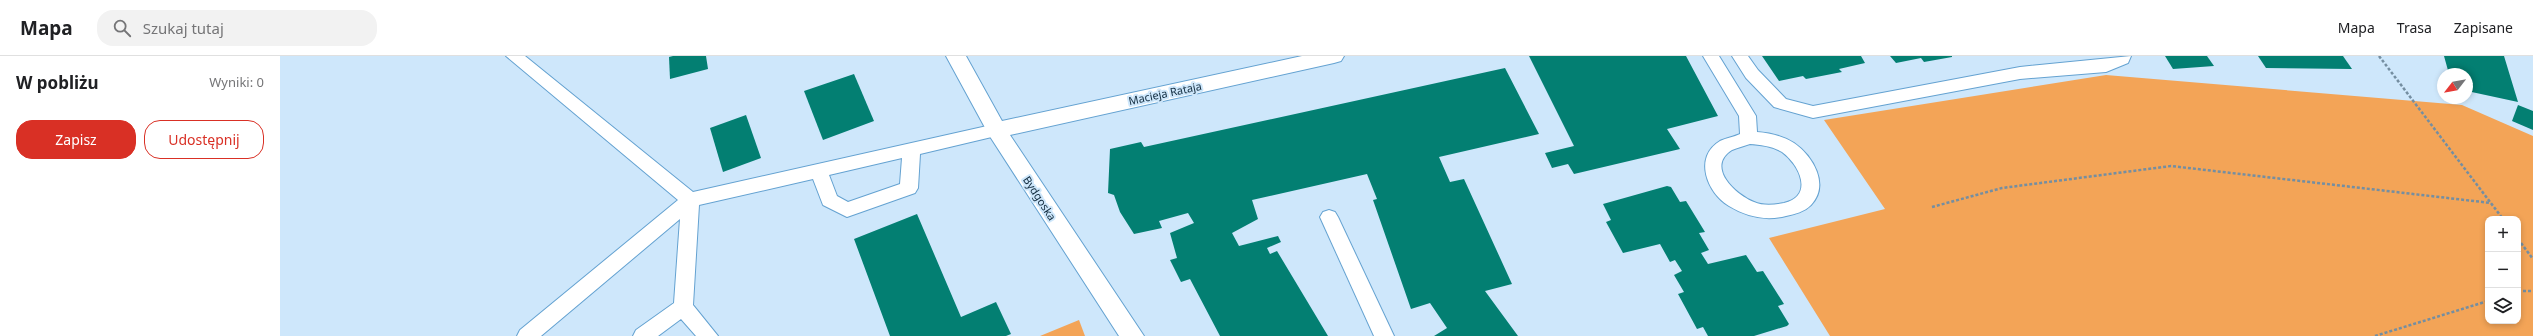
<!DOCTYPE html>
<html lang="pl">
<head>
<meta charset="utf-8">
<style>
	:root { --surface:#fff; --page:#f2f2f2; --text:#202124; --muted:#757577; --line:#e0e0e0; --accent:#d93025 }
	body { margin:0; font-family:"Noto Sans",sans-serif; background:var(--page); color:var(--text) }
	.controls { position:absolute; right:12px; bottom:12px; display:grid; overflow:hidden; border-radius:8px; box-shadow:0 2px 6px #0003 }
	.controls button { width:36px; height:36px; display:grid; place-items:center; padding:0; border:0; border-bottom:1px solid var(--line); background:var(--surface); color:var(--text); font:20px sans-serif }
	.compass { position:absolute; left:2157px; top:12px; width:36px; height:36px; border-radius:50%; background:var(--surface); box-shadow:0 2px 6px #0003; rotate:239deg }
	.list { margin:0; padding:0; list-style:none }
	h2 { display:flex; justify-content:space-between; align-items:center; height:52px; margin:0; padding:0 16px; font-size:17px }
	h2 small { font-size:13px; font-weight:400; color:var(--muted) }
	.actions { display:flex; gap:8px; padding:12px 16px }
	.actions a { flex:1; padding:9px 0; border:1px solid var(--accent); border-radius:16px; text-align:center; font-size:14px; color:var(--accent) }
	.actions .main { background:var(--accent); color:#fff }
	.icon { flex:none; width:22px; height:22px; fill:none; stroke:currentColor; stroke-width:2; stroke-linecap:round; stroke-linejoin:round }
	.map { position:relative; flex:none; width:2253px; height:280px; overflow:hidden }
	header { display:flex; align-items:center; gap:24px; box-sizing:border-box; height:56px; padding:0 20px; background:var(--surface); border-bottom:1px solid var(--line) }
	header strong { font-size:19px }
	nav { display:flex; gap:22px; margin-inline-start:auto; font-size:14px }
	.search { width:280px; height:36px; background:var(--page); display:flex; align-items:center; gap:10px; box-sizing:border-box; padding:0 14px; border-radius:16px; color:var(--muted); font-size:15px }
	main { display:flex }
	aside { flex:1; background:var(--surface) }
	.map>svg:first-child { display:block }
</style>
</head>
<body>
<header>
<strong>Mapa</strong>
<div class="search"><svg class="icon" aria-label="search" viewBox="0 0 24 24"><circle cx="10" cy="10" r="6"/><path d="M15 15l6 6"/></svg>Szukaj tutaj</div>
<nav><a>Mapa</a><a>Trasa</a><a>Zapisane</a></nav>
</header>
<main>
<aside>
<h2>W pobliżu<small>Wyniki: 0</small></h2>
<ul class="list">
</ul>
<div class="actions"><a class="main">Zapisz</a><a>Udostępnij</a></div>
</aside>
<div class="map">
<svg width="2253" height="280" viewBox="0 0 2253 280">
	<rect width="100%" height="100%" fill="#cee7fb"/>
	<!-- green -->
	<g fill="#f3a457" fill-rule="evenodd">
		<path d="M1826,19L2182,49L2253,80V280H1550L1489,182L1605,153L1544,64ZM2208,163H2238V265H2208Z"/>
		<path d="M799,264L805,280H760Z"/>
	</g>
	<!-- building -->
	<g fill="#037f72">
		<path d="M393,0H426L428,13L390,23L389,1Z"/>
		<path d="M1249,0H1406L1438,60L1387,73L1400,93L1294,118L1288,108L1272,112L1265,97L1294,90Z"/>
		<path d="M1482,0H1581L1585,7L1559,13L1562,16L1526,23L1523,20L1499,25Z"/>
		<path d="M1610,0H1672V1L1644,6L1641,2L1616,7Z"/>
		<path d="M1885,0H1927L1934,10L1893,13Z"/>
		<path d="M1978,0H2063L2072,13L1986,12Z"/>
		<path d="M2164,0H2224L2238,46L2187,35V18H2169Z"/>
		<path d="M1225,12L1259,78L1159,101L1170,126L1184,123L1232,228L1205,235L1238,280H1154L1167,272L1150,247L1131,253L1093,144L1097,143L1087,118L972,144L978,163L952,177L959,190L998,180L1001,186L987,192L990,198L997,195L1048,280H940L910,223L901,226L890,204L897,202L890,177L914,167L908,157L879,165L882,172L854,178L840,156L834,139L828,137L830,93L861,86L864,91Z"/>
		<path d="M574,18L594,65L543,84L524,35Z"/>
		<path d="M2238,49L2253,55V74L2232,65Z"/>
		<path d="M466,59L481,102L443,116L430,72Z"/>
		<path d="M1387,130L1391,131L1400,146L1406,145L1425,176L1419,177L1429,194L1421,197L1428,208L1466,199L1477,216L1483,215L1504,248L1498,250L1509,268L1507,270L1474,280H1428L1423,271L1417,273L1398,238L1404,236L1394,219L1402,215L1395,204L1390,206L1380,188L1343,197L1326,166L1331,164L1323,148Z"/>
		<path d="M637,158L681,261L716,246L731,278L726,280H610L574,183Z"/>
	</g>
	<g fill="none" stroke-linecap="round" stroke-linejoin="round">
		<defs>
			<g id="service">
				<path d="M226,0H245L413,136L716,68L722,70L725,74L722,78L716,80L640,98L638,132L635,137L567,161L543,149L533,123L419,149L413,249L438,280H416L401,263L378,280H353L356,274L394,247L400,163L261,280H237L240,274L398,144ZM622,102L620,128L568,146L557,140L549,119Z"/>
				<path d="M1423,0H1439L1476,60L1477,76C1490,77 1503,80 1514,87C1533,100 1550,129 1531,149C1524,156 1515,158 1506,160C1486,165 1467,161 1449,150C1427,137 1413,101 1440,85C1446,82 1454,81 1460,78L1459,60ZM1470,88C1481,89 1492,90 1502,96C1520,109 1534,140 1504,147C1494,149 1483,150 1474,146C1456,139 1425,111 1452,94C1457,92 1464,90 1470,88Z"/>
				<path d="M1452,0H1468L1478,14L1506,43L1533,50L1740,11L1851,0L1848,7L1826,16L1740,23L1533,62L1494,51L1466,22Z"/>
				<path d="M1049,154L1055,156L1058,161L1114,280H1094L1040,161L1043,156Z"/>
			</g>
			<path id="minor" d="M666,0H686L722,65L1022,0H1064L1061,5L1054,7L730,79L864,280H839L709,79Z"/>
		</defs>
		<!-- service casing -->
		<use href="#service" stroke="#64a2d1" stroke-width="2"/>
		<!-- minor casing -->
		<use href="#minor" stroke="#64a2d1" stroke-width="2"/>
		<!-- path -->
		<g stroke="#748ea1" stroke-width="2.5" stroke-dasharray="3 2" stroke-linecap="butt">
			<path d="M2099,0L2223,163"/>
			<path d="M1652,151L1722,132L1891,110L2211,147"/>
			<path d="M2238,183L2253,203"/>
			<path d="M2238,235H2253"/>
			<path d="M2095,280L2208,245"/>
		</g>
		<!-- service -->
		<use href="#service" fill="#fff" fill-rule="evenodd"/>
		<!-- minor -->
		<use href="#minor" fill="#fff" fill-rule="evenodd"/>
	</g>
	<g text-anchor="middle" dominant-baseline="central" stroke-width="4" stroke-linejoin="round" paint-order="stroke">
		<!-- street labels -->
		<g font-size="11" fill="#112b3e" stroke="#cee7fb">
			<text transform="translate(885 37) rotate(-12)">Macieja Rataja</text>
			<text transform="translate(760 142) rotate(57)">Bydgoska</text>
		</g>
	</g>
</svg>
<div class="controls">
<button>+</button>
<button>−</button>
<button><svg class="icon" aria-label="layers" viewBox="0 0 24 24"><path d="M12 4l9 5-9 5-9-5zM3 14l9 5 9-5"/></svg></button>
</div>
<svg class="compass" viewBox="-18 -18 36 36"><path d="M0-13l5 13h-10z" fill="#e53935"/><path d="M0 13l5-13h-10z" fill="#757577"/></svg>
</div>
</main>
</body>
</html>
